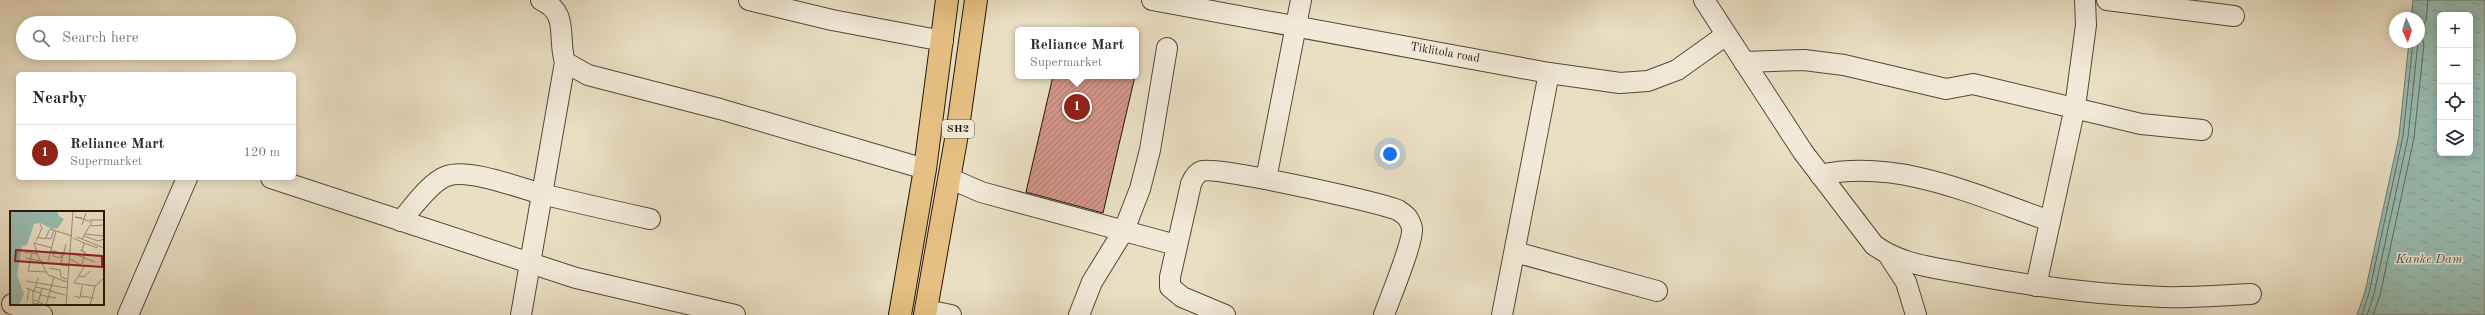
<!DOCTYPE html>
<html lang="en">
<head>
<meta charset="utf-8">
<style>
	:root { --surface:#fff; --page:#f7f7f7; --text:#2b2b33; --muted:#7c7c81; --line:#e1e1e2; --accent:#8f2418 }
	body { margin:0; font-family:"Old Standard TT",serif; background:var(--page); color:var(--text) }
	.controls { position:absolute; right:12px; top:12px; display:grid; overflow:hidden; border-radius:6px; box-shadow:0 2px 10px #0003 }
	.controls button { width:36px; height:36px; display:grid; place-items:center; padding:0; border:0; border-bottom:1px solid var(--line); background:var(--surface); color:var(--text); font:20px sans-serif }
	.compass { position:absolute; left:2389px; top:12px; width:36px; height:36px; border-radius:50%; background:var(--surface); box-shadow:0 2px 10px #0003; rotate:176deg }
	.you { position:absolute; left:1390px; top:154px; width:14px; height:14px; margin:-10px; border:3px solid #fff; border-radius:50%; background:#1a73e8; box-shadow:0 0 0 6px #1a73e833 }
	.badge { display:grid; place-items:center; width:26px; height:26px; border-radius:50%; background:var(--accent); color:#fff; font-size:13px; font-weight:700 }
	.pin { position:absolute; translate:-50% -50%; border:2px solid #fff; box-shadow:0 1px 4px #0006 }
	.popup { position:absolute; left:1015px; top:27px; width:124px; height:52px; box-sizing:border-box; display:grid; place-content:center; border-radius:6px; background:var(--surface); filter:drop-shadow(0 1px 3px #0005); font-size:13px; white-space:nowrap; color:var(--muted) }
	.popup b { font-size:15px; color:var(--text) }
	.popup::after { content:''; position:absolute; left:50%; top:100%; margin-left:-8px; border:8px solid transparent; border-top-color:var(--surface) }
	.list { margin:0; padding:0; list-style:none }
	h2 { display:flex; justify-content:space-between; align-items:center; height:52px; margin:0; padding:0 16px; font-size:17px }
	h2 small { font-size:13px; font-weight:400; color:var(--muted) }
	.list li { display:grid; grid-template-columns:26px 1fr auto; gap:12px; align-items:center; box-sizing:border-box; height:56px; padding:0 16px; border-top:1px solid var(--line) }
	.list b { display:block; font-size:15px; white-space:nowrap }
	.list p { margin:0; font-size:13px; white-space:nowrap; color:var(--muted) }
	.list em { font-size:13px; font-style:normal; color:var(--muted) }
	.icon { flex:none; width:22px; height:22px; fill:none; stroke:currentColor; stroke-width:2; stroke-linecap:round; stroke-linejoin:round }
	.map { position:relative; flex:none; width:2485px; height:315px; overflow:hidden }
	.search { position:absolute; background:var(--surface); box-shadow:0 2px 10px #0003; left:16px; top:16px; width:280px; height:44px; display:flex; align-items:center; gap:10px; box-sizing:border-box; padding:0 14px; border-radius:22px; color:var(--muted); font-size:15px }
	.panel { position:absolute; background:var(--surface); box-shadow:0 2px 10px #0003; left:16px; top:72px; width:280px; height:108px; border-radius:6px }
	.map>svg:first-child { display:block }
</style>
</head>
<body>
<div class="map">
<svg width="2485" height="315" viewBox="0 0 2485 315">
	<defs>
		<pattern id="water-ripples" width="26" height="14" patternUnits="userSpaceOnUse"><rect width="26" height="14" fill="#98bdb3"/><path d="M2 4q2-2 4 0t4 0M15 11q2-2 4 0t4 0" fill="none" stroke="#83a298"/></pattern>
		<pattern id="building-hatch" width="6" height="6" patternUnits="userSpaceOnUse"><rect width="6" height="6" fill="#d2978c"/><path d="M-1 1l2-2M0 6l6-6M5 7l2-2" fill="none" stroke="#aa7a70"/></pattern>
	</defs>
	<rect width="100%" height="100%" fill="#eadfc3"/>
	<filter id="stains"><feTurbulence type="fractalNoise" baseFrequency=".005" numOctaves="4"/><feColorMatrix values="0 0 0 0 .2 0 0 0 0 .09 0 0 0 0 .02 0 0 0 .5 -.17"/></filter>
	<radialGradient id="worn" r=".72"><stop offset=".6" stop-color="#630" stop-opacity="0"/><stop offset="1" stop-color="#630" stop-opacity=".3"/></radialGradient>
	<!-- water -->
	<path fill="url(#water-ripples)" stroke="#6a7a6e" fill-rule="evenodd" d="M2413,0H2485V315H2357L2365,292L2399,136L2409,42H2419V18H2411ZM2440,15H2470V153H2440Z"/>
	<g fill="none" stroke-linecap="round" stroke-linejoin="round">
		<!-- shore -->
		<g stroke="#5e6a5d" stroke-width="1">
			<path d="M2362,315L2369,293L2403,136L2413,42"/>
			<path d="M2367,315L2374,294L2408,137L2418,42"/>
			<path d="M2373,315L2380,295L2414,138L2424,44L2419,31L2426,21L2428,0"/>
		</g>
	</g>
	<!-- building -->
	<path fill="url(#building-hatch)" stroke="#251607" d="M1053,76H1135L1103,213L1026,192Z"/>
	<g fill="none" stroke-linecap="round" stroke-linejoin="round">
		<defs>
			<g id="minor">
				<path d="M541,0C570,13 557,38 565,62L588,75L720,109L925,169"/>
				<path d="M749,0L832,20L943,41"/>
				<path d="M1152,0L1549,73L1620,83L1648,81L1677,70L1726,35"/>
				<path d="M1704,0L1803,152L1874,245C1900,264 1930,267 1962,273C2029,286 2096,295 2163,297C2193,298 2222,295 2251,294"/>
				<path d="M2107,0L2234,16"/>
				<path d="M1744,62L1804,60L1844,65L1946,89L1973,84L2141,124L2202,130"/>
				<path d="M1820,175C1899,158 1977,196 2050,221"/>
				<path d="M271,178L576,278L735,315"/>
				<path d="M949,178L981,192L1176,245"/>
				<path d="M1266,179L1301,0"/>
				<path d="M401,221C412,208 431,181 447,176C468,168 520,188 542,194C578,203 614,211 650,219"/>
				<path d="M1515,252L1657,291"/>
				<path d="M1889,256L1906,282L1916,315"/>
				<path d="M2036,286L2075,107L2086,25L2085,0"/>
				<path d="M12,304L42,315"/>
				<path d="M926,310L951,315"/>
				<path d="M128,315L187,178"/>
				<path d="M521,315L565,62"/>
				<path d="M1079,315L1092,282L1124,230L1140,189L1150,150L1167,48"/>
				<path d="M1225,315L1182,297L1170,287V277L1191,184C1193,179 1196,173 1202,171C1218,166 1376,202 1398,210C1401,212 1405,215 1407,217C1409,220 1412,226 1412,229C1413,243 1390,298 1384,315"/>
				<path d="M1502,315L1549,73"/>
			</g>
			<g id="major">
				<path d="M900,315L925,169L947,0"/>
				<path d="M925,315L957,134L976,0"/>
			</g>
		</defs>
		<!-- minor casing -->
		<use href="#minor" stroke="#564836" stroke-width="22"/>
		<!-- major casing -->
		<use href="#major" stroke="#251607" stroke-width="24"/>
		<!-- minor -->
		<use href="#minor" stroke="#f1ead8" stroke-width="20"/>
		<!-- major -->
		<use href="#major" stroke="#e5c082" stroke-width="22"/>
	</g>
	<g text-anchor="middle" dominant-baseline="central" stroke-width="3" stroke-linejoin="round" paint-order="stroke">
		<!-- shield labels -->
		<rect fill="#f1ead8" stroke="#625646" stroke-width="1" x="942" y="120" width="32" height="18" rx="3"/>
		<g font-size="11" font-weight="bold" fill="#251607">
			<text x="958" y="129">SH2</text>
		</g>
		<!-- street labels -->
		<g font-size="12" fill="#251607" stroke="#f1ead8">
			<text transform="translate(1445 53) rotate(10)">Tiklitola road</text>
		</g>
		<!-- water labels -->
		<g font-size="13" font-style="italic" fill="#4d5043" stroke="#f1ead8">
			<text x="2429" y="259">Kanke Dam</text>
		</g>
	</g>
	<!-- overview -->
	<g transform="translate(10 211)">
		<rect width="94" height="94" fill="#eadfc3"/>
		<path d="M0,0H47L49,5L54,8L48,17L42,18L30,12L24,13L17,34L12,35L7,64L14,83L9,94H0Z" fill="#98bdb3"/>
		<path fill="none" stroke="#9b8f78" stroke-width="1" d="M72,7L65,6L80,10M80,9H94M81,10V15L94,14M72,14L76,2M75,23L94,25M74,25L88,30L94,28M28,26L32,17L30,13M67,26L94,37M36,27L41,28L44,19M63,27L74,32L72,40M72,28L80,14M26,30L28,26L35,28L40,18L62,25M74,32L88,37M70,39L75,41L72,53M41,40H45L47,41L52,43L51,47L43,45L45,40M14,41L27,43L38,64L57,71M22,42L18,60L36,61M62,42L85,51M27,43L24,32L42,37M75,43L93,46L94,44M16,47L31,50M60,48L74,56L64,72L85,75L94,67M38,50L46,20M32,51L59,55M51,52L56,33M39,57L50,59L51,66L57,68M69,65L74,66L80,60M16,70L57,77M26,76L40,79M16,77L30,82M24,80L28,67M40,80L55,84M30,84L46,87M65,85L70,87L72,75M70,85L84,87M24,89L35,94M17,90L19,78M23,92L28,93L32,77M23,94V80M36,94L44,66M56,94L63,0M80,94L85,75"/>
		<path fill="#8f2418" fill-opacity="0.15" stroke="#8f2418" stroke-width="2" d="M6,39L92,45V56L5,50Z"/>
		<rect width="94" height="94" fill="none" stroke="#251607" stroke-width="2"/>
	</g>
	<rect width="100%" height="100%" filter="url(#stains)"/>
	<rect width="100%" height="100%" fill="url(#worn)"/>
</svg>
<div class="controls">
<button>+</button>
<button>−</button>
<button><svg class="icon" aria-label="locate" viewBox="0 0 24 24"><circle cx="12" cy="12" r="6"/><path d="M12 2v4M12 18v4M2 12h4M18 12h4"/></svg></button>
<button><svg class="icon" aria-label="layers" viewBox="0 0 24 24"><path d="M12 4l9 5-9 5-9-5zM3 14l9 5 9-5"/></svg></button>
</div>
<svg class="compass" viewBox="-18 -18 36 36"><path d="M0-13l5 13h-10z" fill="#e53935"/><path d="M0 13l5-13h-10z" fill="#7c7c81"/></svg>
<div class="you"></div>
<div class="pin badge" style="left:1077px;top:107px">1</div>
<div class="popup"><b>Reliance Mart</b>Supermarket</div>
<div class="search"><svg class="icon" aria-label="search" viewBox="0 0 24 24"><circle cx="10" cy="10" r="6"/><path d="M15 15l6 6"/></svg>Search here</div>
<section class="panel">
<h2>Nearby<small></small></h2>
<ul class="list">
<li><span class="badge">1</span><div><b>Reliance Mart</b><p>Supermarket</p></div><em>120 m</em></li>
</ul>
</section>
</div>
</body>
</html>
